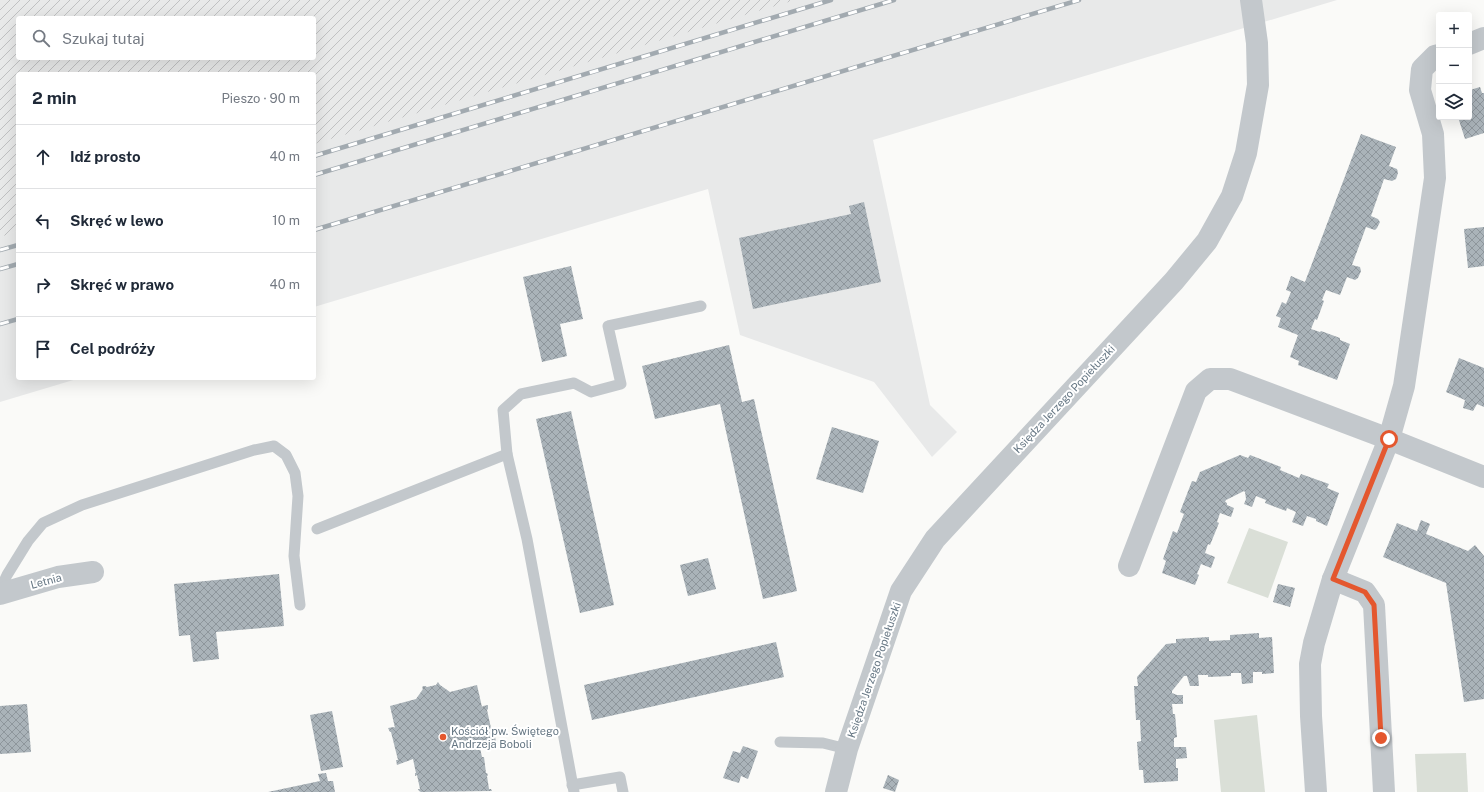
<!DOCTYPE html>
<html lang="pl">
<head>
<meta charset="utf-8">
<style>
	:root { --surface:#fff; --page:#f6f6f7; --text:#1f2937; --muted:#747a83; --line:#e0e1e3 }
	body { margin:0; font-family:"Public Sans",sans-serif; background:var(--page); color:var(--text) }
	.controls { position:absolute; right:12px; top:12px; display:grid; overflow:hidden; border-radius:4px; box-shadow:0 4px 16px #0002 }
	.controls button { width:36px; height:36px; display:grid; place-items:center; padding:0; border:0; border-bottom:1px solid var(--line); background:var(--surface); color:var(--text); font:20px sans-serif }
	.stop { position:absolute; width:12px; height:12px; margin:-9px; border:3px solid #e4572e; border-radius:50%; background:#fff }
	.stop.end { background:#e4572e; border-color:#fff; box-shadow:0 1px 4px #0008 }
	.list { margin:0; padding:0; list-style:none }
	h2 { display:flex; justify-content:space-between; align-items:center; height:52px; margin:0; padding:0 16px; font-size:17px }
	h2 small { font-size:13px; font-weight:400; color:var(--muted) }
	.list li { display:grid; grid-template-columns:26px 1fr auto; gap:12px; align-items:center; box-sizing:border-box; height:64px; padding:0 16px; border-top:1px solid var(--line) }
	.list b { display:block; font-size:15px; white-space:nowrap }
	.list em { font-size:13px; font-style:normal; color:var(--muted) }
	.icon { flex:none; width:22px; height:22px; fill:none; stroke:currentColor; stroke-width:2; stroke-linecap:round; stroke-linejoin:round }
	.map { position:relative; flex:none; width:1484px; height:792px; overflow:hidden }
	.search { position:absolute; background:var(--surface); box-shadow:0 4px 16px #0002; left:16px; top:16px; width:300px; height:44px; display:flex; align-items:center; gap:10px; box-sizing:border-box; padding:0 14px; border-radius:4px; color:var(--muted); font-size:15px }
	.panel { position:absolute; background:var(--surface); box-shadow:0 4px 16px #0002; left:16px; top:72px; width:300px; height:308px; border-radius:4px }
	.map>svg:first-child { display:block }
</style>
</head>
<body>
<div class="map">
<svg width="1484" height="792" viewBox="0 0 1484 792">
	<defs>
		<pattern id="industrial-furrows" width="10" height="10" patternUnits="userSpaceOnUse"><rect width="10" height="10" fill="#e8e9e9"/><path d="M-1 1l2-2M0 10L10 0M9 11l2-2" fill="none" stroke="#c0c1c2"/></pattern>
		<pattern id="building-cross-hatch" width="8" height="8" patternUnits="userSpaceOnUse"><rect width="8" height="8" fill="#aab3b9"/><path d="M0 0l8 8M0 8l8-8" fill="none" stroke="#8e969c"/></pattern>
	</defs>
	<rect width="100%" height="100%" fill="#fafaf8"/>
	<!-- built -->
	<g fill="#e8e9e9">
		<path d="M791,0H1337L873,140L930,405L957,432L932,457L874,382L740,335L708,189L314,307V143Z"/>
		<path d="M18,231V378H80L0,402V236Z"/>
	</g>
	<!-- industrial -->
	<path fill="url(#industrial-furrows)" fill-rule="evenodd" d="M0,0H795L314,144V74H18V231L0,237ZM18,18H314V58H18Z"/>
	<!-- green -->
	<g fill="#dadfd7">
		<path d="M1249,528L1288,542L1268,598L1227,583Z"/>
		<path d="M1257,715L1265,792H1221L1214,720Z"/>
		<path d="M1466,753L1468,792H1417L1415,754Z"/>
	</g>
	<!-- building -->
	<g fill="url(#building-cross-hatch)">
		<path d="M1480,87L1482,93H1484V133L1465,139L1458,117H1469V98L1472,96L1470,90Z"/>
		<path d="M1361,134L1396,147L1389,166L1397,169L1398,173L1396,179L1392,181L1384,179L1371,216L1378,219L1380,222L1377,228L1375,230L1366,227L1352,265L1360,267L1361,271L1358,278L1355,280L1347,277L1340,295L1326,290L1322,300L1324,301L1317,320L1315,319L1311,329L1320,332L1321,331L1340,338V340L1350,344L1337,380L1298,365L1299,361L1290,357L1298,335L1278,327L1281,318L1276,316L1282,302L1286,304L1291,292L1286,290L1291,276L1305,282Z"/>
		<path d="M864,202L881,282L753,309L739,238L851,214L849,206Z"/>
		<path d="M1484,227V266L1468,268L1464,229Z"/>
		<path d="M571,266L583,319L560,324L567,356L542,362L523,277Z"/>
		<path d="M729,345L742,402L754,399L797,591L763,599L720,404L655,419L642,366Z"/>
		<path d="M1459,358L1484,368V407L1477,404L1473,411L1463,408L1465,400L1446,392Z"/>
		<path d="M571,411L614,605L580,613L536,419Z"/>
		<path d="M832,427L879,441L863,493L816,479Z"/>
		<path d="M1240,455L1248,458L1250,455L1281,467L1280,470L1299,478L1301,474L1329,484L1327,488L1339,493L1327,526L1316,521V519L1307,516L1303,526L1292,522L1296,512L1287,508L1286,511L1265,503L1266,500L1256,496L1252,507L1244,504L1246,499L1245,492L1244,491L1226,500L1225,502L1227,503V505L1234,508L1231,517L1220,513L1217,522L1219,523L1210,545L1208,544L1205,553L1215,557L1211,568L1201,564L1197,574L1199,575L1195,585L1162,573L1166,561L1163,559L1173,531L1177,533L1184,514L1180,512L1192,481L1196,482L1200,472Z"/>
		<path d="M1421,520L1430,524L1426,534L1468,551L1475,545L1484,556V699L1464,702L1446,583L1383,557L1397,523L1417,531Z"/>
		<path d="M708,558L716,589L688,596L680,565Z"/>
		<path d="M279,574L284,626L216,632L219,659L193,662L190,635L179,636L174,584Z"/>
		<path d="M1278,584L1295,588L1290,607L1273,602Z"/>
		<path d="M1259,633V638L1272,637L1274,673L1262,674V672H1253V683L1242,684L1241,673H1231V676L1208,677V675H1198L1199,686H1190L1187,676H1184L1172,691V693L1177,695H1183V704H1172L1173,714H1175L1177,737L1174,738V747H1186L1187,758L1176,759V768H1178V781L1144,783L1143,770H1139L1137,742L1141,741L1140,720H1136L1134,686H1138L1137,677L1166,644L1176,643V639L1209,637V641L1230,640V635Z"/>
		<path d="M776,642L784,677L592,720L584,685Z"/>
		<path d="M438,682L440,685L450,692L477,685L482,707L483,706L488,705V709L487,710L493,737H495L496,741L479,744L482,757H484L486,773H487L488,775L487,776L489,789H491L492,791L421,792L419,791L418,789H420L417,775L415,776V773H416L413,759L397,765L396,760H398L391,732H390L388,728L394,727L395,728L390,706L416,699L423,689L422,688L423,686H425L427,687L436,685Z"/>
		<path d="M27,704L31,752L0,754V706Z"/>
		<path d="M332,711L343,767L321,771L310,715Z"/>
		<path d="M743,746L758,751L748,779L741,776L739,783L723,778L733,751L740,753Z"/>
		<path d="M326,773L328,781H333L335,792H268L320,781L318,774Z"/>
		<path d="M888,775L899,780L895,792L883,788Z"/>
	</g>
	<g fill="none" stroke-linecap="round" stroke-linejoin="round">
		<!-- service -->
		<g stroke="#c3c8cc" stroke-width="11">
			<path d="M317,529L507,454"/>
			<path d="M0,590L7,575L28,541L43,523L82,505L254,450L274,446L286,455L295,473L298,496L294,556L300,605"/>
			<path d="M780,742L823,743L847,749"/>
			<path d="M572,785L620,777L623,792"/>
			<path d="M574,792L527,539L507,454L503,410L521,394L574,383L591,392L621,384L608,326L701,306"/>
		</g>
		<!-- minor -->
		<g stroke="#c3c8cc" stroke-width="22">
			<path d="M1469,44L1484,38"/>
			<path d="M1129,566L1196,391L1210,379H1230L1389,439L1484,477"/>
			<path d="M1333,579L1365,592L1374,605L1384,792"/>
			<path d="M0,594L58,577L93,572"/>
			<path d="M1316,792L1311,716L1310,664L1314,643L1333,579L1389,439L1404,386L1435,178L1433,134L1420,90L1422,69L1435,56L1439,55"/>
		</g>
		<!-- tertiary -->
		<path stroke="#c3c8cc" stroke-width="22" d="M836,792L847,749L901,591L935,539L1174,281L1207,241L1232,196L1246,153L1258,85L1257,43L1251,0"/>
		<defs>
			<g id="rail">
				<path d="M314,156L831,0"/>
				<path d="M314,175L894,0"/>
				<path d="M314,230L1079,0"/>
				<path d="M0,250L18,245"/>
				<path d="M0,269L18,264"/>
				<path d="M0,324L18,319"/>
			</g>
		</defs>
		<!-- rail casing -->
		<use href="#rail" stroke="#a2aab0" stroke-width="4.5"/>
		<!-- rail -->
		<use href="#rail" stroke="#fff" stroke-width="3" stroke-dasharray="9" stroke-linecap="butt"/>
	</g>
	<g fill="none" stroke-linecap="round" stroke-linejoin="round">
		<!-- route -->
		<path stroke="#e4572e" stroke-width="5" d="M1381,738L1374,605L1365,592L1333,579L1389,439"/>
	</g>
	<!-- markers -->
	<circle fill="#e4572e" stroke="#fff" stroke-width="1.5" cx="443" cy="737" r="4"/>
	<g text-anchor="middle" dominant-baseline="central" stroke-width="4" stroke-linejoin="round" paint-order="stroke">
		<!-- street labels -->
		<g font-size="11" fill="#657683" stroke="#fff">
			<text transform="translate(1064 399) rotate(-47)">Księdza Jerzego Popiełuszki</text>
			<text transform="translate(46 581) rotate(-15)">Letnia</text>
			<text transform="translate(874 670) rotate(-71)">Księdza Jerzego Popiełuszki</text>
		</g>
		<!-- poi labels -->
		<g font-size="11" fill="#657683" stroke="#fff" text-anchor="start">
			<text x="451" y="731">Kościół pw. Świętego<tspan x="451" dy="13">Andrzeja Boboli</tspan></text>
		</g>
	</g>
</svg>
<div class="controls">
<button>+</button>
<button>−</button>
<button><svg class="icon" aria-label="layers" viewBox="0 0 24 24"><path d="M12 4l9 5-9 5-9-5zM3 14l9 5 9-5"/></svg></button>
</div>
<div class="stop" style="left:1389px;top:439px"></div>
<div class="stop end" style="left:1381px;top:738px"></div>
<div class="search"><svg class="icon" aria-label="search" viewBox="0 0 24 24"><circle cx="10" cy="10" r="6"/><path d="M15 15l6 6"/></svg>Szukaj tutaj</div>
<section class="panel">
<h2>2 min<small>Pieszo · 90 m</small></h2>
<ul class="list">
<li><svg class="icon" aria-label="ahead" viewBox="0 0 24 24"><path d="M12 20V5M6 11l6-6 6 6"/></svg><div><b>Idź prosto</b></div><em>40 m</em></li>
<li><svg class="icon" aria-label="left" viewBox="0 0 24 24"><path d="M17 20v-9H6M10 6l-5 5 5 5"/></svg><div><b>Skręć w lewo</b></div><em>10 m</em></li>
<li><svg class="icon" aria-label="right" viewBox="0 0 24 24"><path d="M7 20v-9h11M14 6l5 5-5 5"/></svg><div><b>Skręć w prawo</b></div><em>40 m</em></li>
<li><svg class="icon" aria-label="arrive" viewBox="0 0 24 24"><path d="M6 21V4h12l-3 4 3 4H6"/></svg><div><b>Cel podróży</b></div></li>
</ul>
</section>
</div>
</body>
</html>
